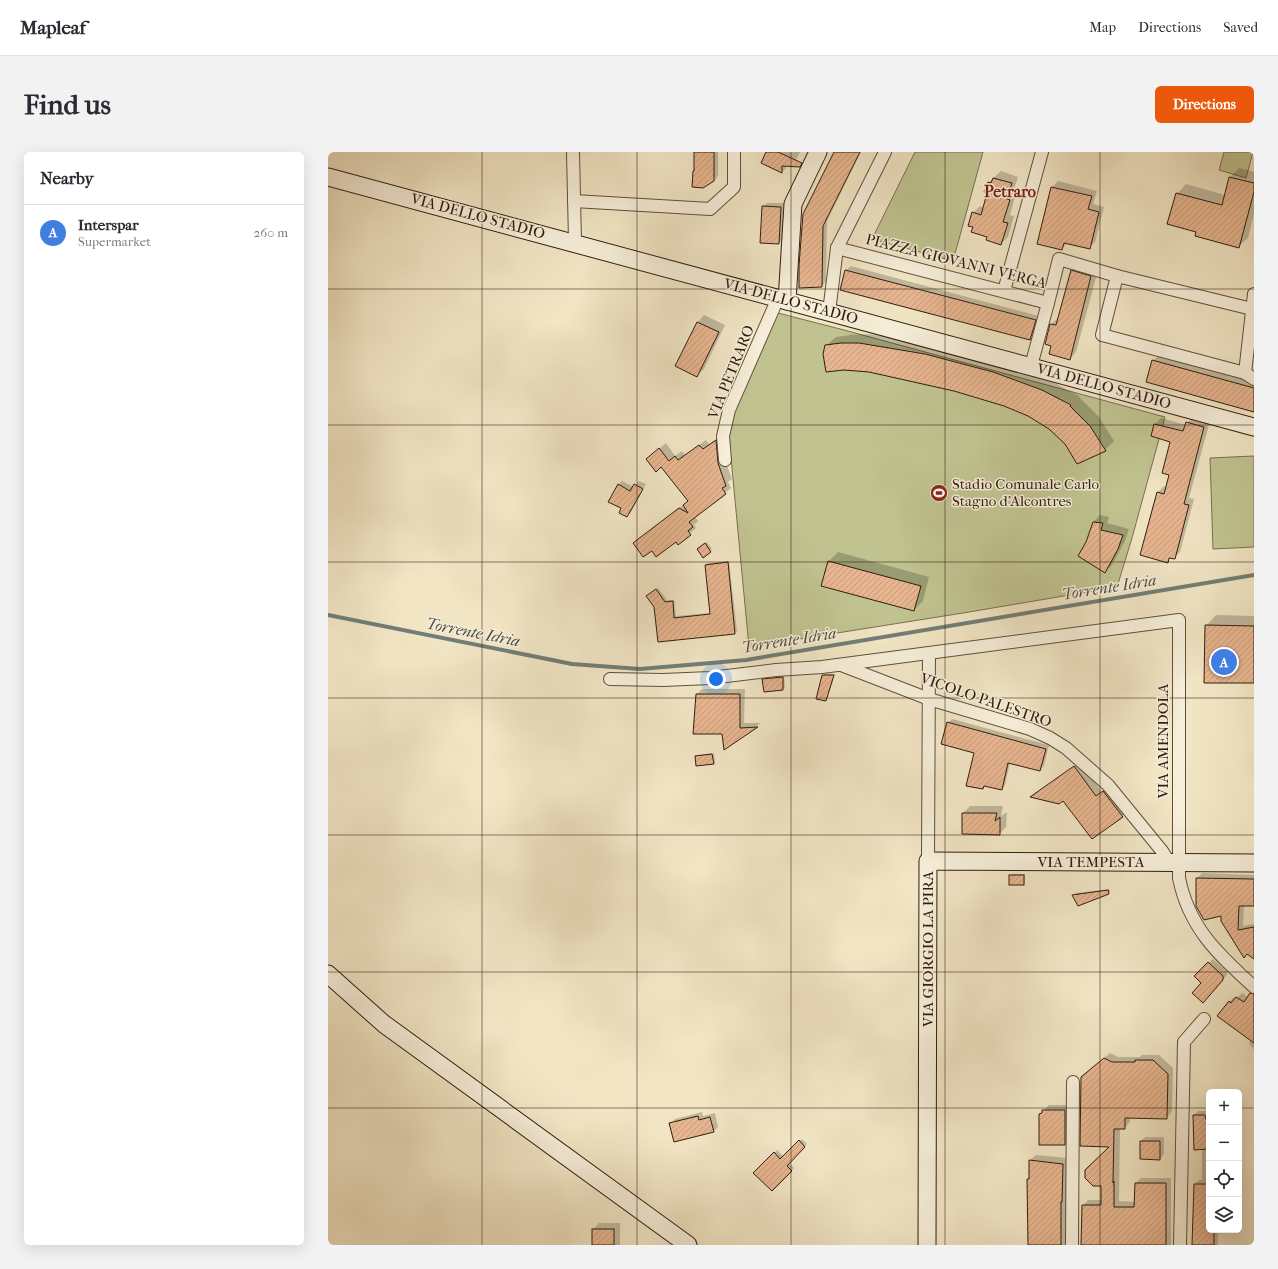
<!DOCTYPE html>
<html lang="en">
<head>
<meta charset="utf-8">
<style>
	:root { --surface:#fff; --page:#f2f2f3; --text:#2b2b33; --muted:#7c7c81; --line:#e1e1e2; --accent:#ea580c }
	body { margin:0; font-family:"IM FELL French Canon",serif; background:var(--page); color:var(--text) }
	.controls { position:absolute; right:12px; bottom:12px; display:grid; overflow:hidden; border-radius:6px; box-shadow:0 4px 16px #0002 }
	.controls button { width:36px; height:36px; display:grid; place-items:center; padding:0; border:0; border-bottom:1px solid var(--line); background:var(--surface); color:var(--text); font:20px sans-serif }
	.you { position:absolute; left:388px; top:527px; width:14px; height:14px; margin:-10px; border:3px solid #fff; border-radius:50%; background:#1a73e8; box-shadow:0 0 0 6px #1a73e833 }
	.badge { display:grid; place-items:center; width:26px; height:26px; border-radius:50%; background:var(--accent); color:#fff; font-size:13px; font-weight:700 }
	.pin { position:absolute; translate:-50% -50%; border:2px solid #fff; box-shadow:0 1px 4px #0006 }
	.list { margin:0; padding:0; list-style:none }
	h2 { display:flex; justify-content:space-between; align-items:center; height:52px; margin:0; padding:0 16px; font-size:17px }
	h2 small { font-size:13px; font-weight:400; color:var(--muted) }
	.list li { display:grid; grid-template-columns:26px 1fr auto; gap:12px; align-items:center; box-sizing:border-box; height:56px; padding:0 16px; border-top:1px solid var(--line) }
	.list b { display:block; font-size:15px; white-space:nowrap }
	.list p { margin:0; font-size:13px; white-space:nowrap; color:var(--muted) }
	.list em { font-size:13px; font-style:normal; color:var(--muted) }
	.icon { flex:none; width:22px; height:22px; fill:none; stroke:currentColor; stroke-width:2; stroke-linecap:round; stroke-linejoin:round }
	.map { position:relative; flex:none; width:926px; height:1093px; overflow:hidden; border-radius:6px }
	header { display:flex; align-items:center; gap:24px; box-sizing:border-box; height:56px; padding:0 20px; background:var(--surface); border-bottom:1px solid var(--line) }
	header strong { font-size:19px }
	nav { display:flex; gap:22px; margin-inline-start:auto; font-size:14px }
	.intro { display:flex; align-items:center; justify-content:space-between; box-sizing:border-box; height:96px; padding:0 24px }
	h1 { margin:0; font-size:28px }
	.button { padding:10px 18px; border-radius:6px; background:var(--accent); color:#fff; font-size:14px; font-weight:700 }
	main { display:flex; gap:24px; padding:0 24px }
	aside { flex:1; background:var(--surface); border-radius:6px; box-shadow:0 4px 16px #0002 }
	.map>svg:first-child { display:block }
</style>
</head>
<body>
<header>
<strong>Mapleaf</strong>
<nav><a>Map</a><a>Directions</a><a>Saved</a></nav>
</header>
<div class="intro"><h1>Find us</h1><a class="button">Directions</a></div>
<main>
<aside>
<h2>Nearby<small></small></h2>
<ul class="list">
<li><span class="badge" style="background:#3f7fe0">A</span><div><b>Interspar</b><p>Supermarket</p></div><em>260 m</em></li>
</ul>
</aside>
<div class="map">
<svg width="926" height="1093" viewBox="0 0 926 1093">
	<defs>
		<pattern id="building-hatch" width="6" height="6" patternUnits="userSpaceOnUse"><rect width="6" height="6" fill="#e7b58f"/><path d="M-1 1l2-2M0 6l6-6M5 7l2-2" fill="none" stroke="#c69b7a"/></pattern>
	</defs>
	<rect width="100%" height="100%" fill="#f1e5c4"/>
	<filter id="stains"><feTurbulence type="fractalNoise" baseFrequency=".005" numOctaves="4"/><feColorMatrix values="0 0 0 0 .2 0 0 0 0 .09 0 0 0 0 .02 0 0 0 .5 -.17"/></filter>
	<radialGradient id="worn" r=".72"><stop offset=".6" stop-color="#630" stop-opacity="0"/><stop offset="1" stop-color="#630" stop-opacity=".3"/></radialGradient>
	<!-- green -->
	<g fill="#c0c390" stroke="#787050">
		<path d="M587,0H655L625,109L544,87Z"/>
		<path d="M896,0H925L918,26L891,18Z"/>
		<path d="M450,161L516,178L837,265L804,386L789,435L635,461L421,495L401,285L406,261Z"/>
		<path d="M926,304V395L885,397L882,306Z"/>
	</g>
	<!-- shadow -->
	<g fill="#0003">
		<path d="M368,0H390V24L386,29Z"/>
		<path d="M439,0H472L467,10L458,14V16L454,20Z"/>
		<path d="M508,0H533L499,69L498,130L494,134L472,135Z"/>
		<path d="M911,16L926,20V62L920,86L910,95L869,79L849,42L858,32L897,43L902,25Z"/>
		<path d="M673,19L690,25L685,40L688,41L682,63L686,64L680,85L673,92L646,74L645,61L652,54L656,56L661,41V30Z"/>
		<path d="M730,29L769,39L765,52L776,55L767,90L761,96L739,91L733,97L710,91L724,35Z"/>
		<path d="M439,51H456L454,87L451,91L435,54Z"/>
		<path d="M750,112L770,118L748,200L742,207L724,193L723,172L730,166H731L744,119Z"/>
		<path d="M523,114L711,164L706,183L702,187L513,137L518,118Z"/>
		<path d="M376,163L397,173L376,217L369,223L349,214L370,170Z"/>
		<path d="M541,182L590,189L674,211L723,229L751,244V245L771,265L786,289L777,298L729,283L708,267L691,259L498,194L508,185L522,183Z"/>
		<path d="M830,204L926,229V259L825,209Z"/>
		<path d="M865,265L882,269L861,346L866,347L852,400L846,406L844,405L839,409L830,340L836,334L838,335L842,322L843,290L824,284L827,272L833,266L858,273Z"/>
		<path d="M393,284L396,305L404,327L400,330L403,336L367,365L370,369L366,373L368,376L350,391L348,389L324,397L306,391L312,385L361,349L333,314L319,307L338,291L347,304L354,299L357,303L378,288L381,292Z"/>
		<path d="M294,329L306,335L311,329L318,332L303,360L299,364L295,356L290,333Z"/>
		<path d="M772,363L781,365L779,371L801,377L797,389L784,413L777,419L759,390L765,370Z"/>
		<path d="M379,390L384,397L375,405L372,395Z"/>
		<path d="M510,400L601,425L595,449L586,458L501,409Z"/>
		<path d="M401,409L409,479L407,481L331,489L327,455L321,442L330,436L339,448H346L348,464L383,461L378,413L380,411Z"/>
		<path d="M888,463L926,464V530L878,474Z"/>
		<path d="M497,522H507L499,546L497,548L495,524Z"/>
		<path d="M456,524L457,535L455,537L435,528L437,526Z"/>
		<path d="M374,537H417L416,571H433L397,596L395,581L369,542Z"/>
		<path d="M624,567L721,593L716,614L712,618L682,611L677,633L674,637L657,633L655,636L647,600L620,571Z"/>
		<path d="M386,601L387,610L386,611L368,604L370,603Z"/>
		<path d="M752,610L774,640L781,634L800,659L794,664L764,685L735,648L704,645Z"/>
		<path d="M642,654H675L673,664L679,660L678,675L671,682L635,661Z"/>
		<path d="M874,721L926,723V753H916L915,774L926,772V806L869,726Z"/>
		<path d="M684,722H697V731L695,732L682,724Z"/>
		<path d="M782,737V740L780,741L746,743L747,741Z"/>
		<path d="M885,807L899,820V823L879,845L874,831L867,824Z"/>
		<path d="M926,839V898L921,891L923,888L901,850L906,845L908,847L914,841L920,845Z"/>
		<path d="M782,901L790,905H812L814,903H831L845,916L844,960L838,966L802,965V970L796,976H792L791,1049L807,1050L808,1031L813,1026H843V1093H754L755,1054L760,1048H774L783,994L754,925Z"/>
		<path d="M721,953H742V987L737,992L712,962Z"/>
		<path d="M870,959H881V1078H890V1093H866L867,1032L871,1028H874V996L867,997L866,963Z"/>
		<path d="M374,960L375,964L387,961L390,975L386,979L347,989L343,971L347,967Z"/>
		<path d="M817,985H836V1002L832,1007L813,1006V989Z"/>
		<path d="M474,987L479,992L461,1011L466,1016L444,1038L427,1021L449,998L456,1005Z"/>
		<path d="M708,1003L740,1006L739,1093H701L700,1028L702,1026V1008Z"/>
		<path d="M271,1071H292V1093H265V1077Z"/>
	</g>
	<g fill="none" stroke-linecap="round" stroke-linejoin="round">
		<!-- stream -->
		<path stroke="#717e76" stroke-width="4" d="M0,463L244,512L312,517L418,508L926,423"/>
	</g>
	<!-- building -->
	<g fill="url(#building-hatch)" stroke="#301d0f">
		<path d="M366,0H386V29L375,36L364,35L365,19H366Z"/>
		<path d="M438,0H450L474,11L472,15L454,14V21L433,11Z"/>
		<path d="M506,0H532L495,74L494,135L471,136V113L475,62Z"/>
		<path d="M901,25L926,31V40L911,96L867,84L868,80L839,72L848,41L894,53Z"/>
		<path d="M665,26L684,31L679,47L682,48L675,70L680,71L673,93L658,88L659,85L643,80L645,75L640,74L644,60L653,63L659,41L656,40L660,30L663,31Z"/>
		<path d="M723,35L764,44L760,57L771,60L762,97L736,91L734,98L709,92Z"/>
		<path d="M434,54L453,55L451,92L432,91Z"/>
		<path d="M517,118L708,168L702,188L512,138Z"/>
		<path d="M743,118L763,124L742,208L721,202L723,194L717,192L722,172L728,173Z"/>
		<path d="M369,170L391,180L369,225L347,214Z"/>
		<path d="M513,191H531L597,202L665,220L714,238L743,253L742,254L762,274L778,299L749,312L737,292L721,277L700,264L676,254L626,239L541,220L516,218L498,220L495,202L497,193Z"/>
		<path d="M824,208L926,236V260L818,230Z"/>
		<path d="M858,270L876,275L856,352L861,353L847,407L841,406L840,411L812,403L829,340L836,342L841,323L834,321L842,290L823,284L826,272L855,279Z"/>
		<path d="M388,288L390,311L398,334L394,336L398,342L361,370L365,375L360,379L363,383L350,393L348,390L328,405L324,399L315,405L305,391L351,356L360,361L355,353L360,349L333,315L328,320L318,307L331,296L341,309L347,304L350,308L371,293L375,297Z"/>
		<path d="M290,332L302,339L306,332L315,337L299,365L291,361L293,356L280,350Z"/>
		<path d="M765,370L775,371L773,378L795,383L790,397L777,421L750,404L758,390Z"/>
		<path d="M377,391L383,400L375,406L369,397Z"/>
		<path d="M500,409L593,434L586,459L493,434Z"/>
		<path d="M400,410L407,482L330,490L326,455L318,444L328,437L337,450L345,449L346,466L382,462L377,413Z"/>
		<path d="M877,473L926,474V531H876Z"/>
		<path d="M494,523H506L498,549L488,547Z"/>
		<path d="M455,525V538L436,540L434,527Z"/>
		<path d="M368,542H412V576L430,575L396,598L394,582H365Z"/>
		<path d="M619,570L718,597L712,619L680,611L674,638L656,634L655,637L638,634L646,601L613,592Z"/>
		<path d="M384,602L386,612L368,614L367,604Z"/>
		<path d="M746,614L768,644L775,639L795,665L764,687L735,649L731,652L702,645Z"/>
		<path d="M634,661H669L667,669L672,665V683L634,682Z"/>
		<rect x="681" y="723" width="15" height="10"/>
		<path d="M868,726L926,727V754H911L910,778L926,775V807L919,802L916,806L893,769V764L876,768L868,754Z"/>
		<path d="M780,738L781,742L750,754L744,743Z"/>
		<path d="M880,810L895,824V828L875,851L864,841L873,831L866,824Z"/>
		<path d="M922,841L926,842V891L889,864L901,849L903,851L908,845L916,850Z"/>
		<path d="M776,906L784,910H807V908H825L840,922L839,967L797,966V977H786L785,1031L786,1029V1055H806L807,1031H838V1093H753L754,1053H773V1034H765L757,1026V1018L781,995L752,994L753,925Z"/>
		<path d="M714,958H737V993H711V962L714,961Z"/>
		<path d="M865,963H877L881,978V997L866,998Z"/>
		<path d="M370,964L371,968L382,965L386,980L346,990L341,971Z"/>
		<path d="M471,988L477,995L459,1014L464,1019L444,1039L425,1021L446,1000L452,1007Z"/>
		<path d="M812,989H832V1008L812,1007Z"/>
		<path d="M701,1008L735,1012L734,1050H733V1093H700L699,1027H701Z"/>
		<path d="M866,1032H881V1078H886V1093H864Z"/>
		<rect x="264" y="1077" width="22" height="16"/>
	</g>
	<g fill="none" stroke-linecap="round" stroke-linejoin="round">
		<defs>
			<g id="street">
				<path d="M245,0L247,89"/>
				<path d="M557,0L509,96L720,151L731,107L789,124L774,183L917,221L926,227"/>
				<path d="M246,49L382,57L406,35V0"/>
				<path d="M789,124L924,157"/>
				<path d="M676,139L714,0"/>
				<path d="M501,160L509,96"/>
				<path d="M703,214L720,151"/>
				<path d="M917,221L926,142"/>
				<path d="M397,308L395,284L401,258L450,146"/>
				<path d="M513,513L601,547L702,577L722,586L738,596L780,633L834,699L841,710"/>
				<path d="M282,527L335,528L382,526L448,518L494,515L851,468V726C861,776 890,802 926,835"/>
				<path d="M600,709L601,501"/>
				<path d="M744,1093L745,930"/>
				<path d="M852,1093L856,890L876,867"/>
			</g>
			<g id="secondary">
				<path d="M0,25C309,106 617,191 926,275"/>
				<path d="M459,149L465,52L490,0"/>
				<path d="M0,822L56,872L360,1093"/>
				<path d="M599,1093L600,709L926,711"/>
			</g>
		</defs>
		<!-- street casing -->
		<use href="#street" stroke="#604f3c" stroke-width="14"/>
		<!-- secondary casing -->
		<use href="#secondary" stroke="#301d0f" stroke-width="19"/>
		<!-- street -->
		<use href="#street" stroke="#f6eed9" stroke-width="12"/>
		<!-- secondary -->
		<use href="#secondary" stroke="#f6eed9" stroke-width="17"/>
	</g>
	<!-- grid -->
	<path fill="none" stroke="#301d0f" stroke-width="1" stroke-opacity="0.55" d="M154,0V1093M309,0V1093M463,0V1093M617,0V1093M772,0V1093M0,137H926M0,273H926M0,410H926M0,546H926M0,683H926M0,820H926M0,956H881M911,956H926"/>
	<!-- icons -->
	<defs>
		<symbol id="stadium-disc" viewBox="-11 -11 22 22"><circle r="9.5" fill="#8f2418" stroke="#f6eed9"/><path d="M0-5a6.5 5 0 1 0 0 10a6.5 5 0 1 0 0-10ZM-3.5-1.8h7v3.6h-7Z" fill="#fff"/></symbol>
	</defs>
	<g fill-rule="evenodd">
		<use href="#stadium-disc" x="601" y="331" width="20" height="20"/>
	</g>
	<g text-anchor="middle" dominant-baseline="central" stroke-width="3" stroke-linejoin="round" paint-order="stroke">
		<!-- street labels -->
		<g font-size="15" fill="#301d0f" stroke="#f6eed9">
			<text transform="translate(150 64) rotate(15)">VIA DELLO STADIO</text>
			<text transform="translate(628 109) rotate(14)">PIAZZA GIOVANNI VERGA</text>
			<text transform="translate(463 149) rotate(15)">VIA DELLO STADIO</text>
			<text transform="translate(403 220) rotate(-68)">VIA PETRARO</text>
			<text transform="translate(776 234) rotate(15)">VIA DELLO STADIO</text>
			<text transform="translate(658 548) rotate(19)">VICOLO PALESTRO</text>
			<text transform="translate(835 589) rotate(-90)">VIA AMENDOLA</text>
			<text x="763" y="710">VIA TEMPESTA</text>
			<text transform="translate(600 797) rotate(-90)">VIA GIORGIO LA PIRA</text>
		</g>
		<!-- poi labels -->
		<g font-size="15" fill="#301d0f" stroke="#f6eed9" text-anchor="start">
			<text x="624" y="332">Stadio Comunale Carlo<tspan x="624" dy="17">Stagno d'Alcontres</tspan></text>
		</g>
		<!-- neighbourhood labels -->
		<g font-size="16" font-weight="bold" fill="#7a1f14" stroke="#f6eed9">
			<text x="682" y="39">Petraro</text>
		</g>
		<!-- water labels -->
		<g font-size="16" font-style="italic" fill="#504d42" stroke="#f6eed9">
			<text transform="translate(781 435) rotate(-9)">Torrente Idria</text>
			<text transform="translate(145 480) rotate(11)">Torrente Idria</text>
			<text transform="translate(461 488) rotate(-9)">Torrente Idria</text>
		</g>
	</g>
	<rect width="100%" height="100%" filter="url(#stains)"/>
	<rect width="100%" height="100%" fill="url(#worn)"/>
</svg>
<div class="controls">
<button>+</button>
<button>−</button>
<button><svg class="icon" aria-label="locate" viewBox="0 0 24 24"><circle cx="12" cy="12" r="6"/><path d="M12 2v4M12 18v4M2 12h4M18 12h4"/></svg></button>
<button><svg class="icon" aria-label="layers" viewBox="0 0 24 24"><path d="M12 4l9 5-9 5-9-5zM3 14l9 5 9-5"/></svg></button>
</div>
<div class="you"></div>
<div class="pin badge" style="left:896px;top:510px;background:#3f7fe0">A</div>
</div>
</main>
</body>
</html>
